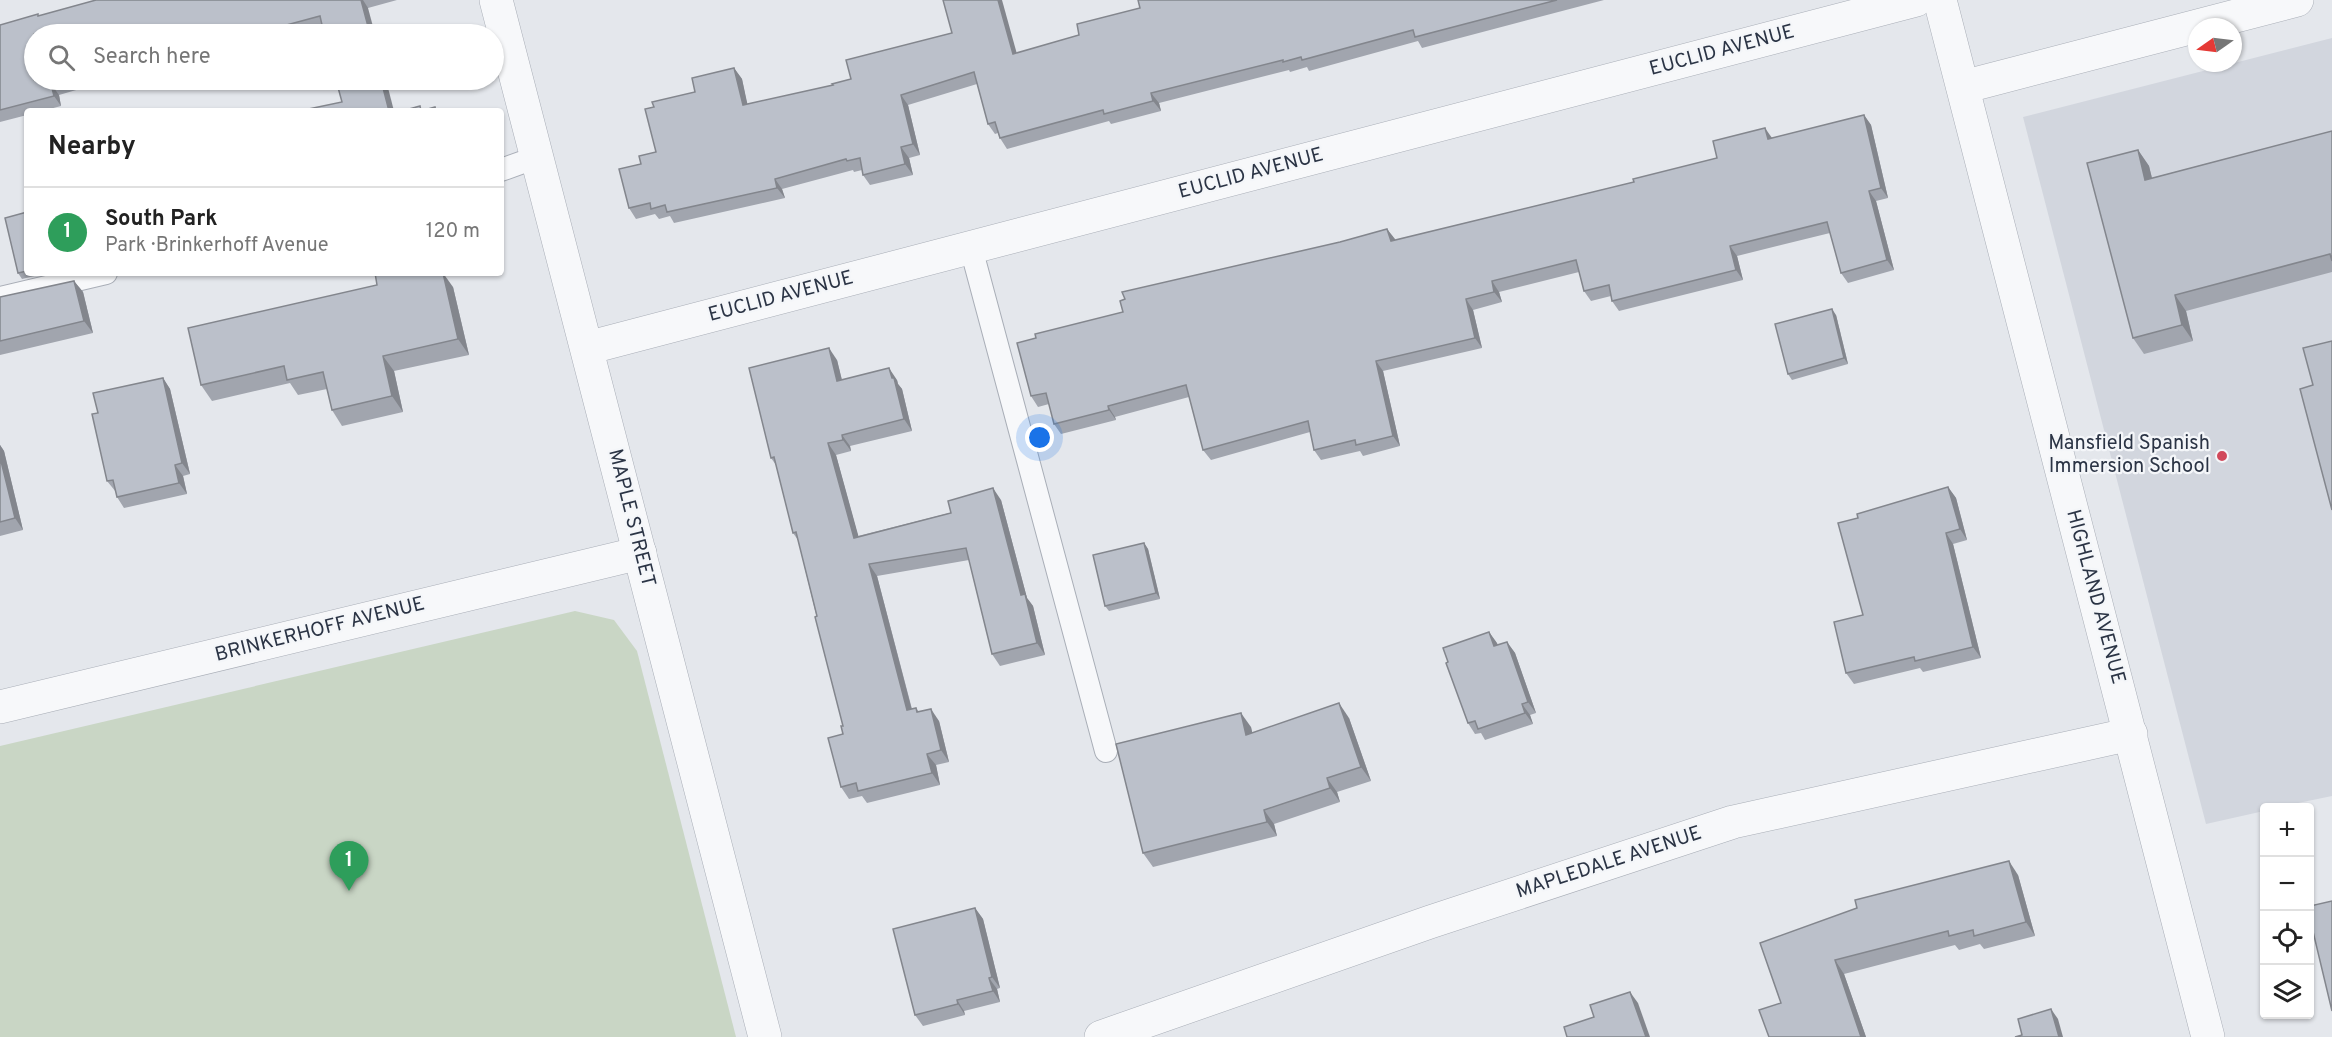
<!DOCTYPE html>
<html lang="en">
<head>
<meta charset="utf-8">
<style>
	:root { --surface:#fff; --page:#f2f2f2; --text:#222; --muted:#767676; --line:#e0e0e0; --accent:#1a73e8 }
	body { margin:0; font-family:Overpass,sans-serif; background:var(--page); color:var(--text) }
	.controls { position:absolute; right:18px; bottom:18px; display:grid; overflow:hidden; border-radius:6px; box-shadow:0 2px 4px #0004 }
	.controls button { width:54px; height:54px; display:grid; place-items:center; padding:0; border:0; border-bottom:2px solid var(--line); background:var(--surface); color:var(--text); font:30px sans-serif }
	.compass { position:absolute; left:2188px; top:18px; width:54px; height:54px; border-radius:50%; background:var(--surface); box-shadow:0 2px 4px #0004; rotate:256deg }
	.you { position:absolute; left:1040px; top:438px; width:21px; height:21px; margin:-15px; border:4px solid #fff; border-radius:50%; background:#1a73e8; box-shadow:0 0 0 9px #1a73e833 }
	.badge { display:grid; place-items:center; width:39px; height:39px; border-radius:50%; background:var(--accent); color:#fff; font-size:20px; font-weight:700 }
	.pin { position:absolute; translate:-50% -50px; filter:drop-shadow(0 2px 3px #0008) }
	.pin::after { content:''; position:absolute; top:32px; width:21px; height:18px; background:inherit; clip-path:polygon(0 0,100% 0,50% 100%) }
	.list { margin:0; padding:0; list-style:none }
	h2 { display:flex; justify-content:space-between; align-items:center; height:78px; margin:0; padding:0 24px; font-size:26px }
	h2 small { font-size:20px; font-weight:400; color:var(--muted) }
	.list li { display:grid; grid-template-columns:39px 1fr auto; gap:18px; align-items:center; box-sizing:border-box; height:90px; padding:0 24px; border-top:2px solid var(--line) }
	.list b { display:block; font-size:22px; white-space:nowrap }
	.list p { margin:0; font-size:20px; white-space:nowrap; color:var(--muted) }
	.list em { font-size:20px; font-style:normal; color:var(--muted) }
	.icon { flex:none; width:33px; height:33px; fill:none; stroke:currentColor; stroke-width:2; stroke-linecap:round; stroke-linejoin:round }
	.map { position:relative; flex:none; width:2332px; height:1037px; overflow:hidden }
	.search { position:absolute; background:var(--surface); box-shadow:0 2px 4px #0004; left:24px; top:24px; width:480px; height:66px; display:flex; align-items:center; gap:15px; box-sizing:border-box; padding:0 21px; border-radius:33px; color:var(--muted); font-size:22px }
	.panel { position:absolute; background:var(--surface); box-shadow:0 2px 4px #0004; left:24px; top:108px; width:480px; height:168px; border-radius:6px }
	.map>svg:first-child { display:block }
</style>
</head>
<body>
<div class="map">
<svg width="2332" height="1037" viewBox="0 0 2332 1037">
	<rect width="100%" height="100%" fill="#e4e7ec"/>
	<!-- built -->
	<path fill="#d2d6de" d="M2332,38V796L2279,807L2264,808V811L2206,824L2023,117Z"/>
	<!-- green -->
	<path fill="#c9d6c5" d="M575,611L614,620L637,651L736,1037H0V746Z"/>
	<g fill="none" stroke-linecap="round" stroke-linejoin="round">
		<defs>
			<g id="lane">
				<path d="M501,170L537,157"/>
				<path d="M971,248L1106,751"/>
				<path d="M0,298L106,273"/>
			</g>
			<g id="street">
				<path d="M496,0L765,1037"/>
				<path d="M1940,0L2208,1037"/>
				<path d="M1963,87L2297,0"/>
				<path d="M587,348L1916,0"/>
				<path d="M0,707L640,553"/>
				<path d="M1101,1037L1430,922L1733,822L2131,734"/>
			</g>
		</defs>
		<!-- lane casing -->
		<use href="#lane" stroke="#a9aeb7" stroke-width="24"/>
		<!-- street casing -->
		<use href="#street" stroke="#a9aeb7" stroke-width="34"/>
		<!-- lane -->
		<use href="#lane" stroke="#f7f8fa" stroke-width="22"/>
		<!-- street -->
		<use href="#street" stroke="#f7f8fa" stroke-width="33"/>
	</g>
	<!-- wall -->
	<g fill="#a1a5ae">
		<path d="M96,0H397L368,8L323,28L296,34H34V80H93L88,81L90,86L59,95L61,106L42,111H27V115L0,122V25L39,16Z"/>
		<path d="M1138,0H1604L1422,48L1418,41L1309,71L1307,67L1290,72L1289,70L1159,103L1161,111L1111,124L1109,121L1007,149L1000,138L998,133L995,134L988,124L977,84L908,105L920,155L909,158L913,175L870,185L863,175L862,170L854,172L853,170L782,189L785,198L674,223L670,216L659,219L655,214L636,219L629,208L641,164L656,152L654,107L695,92L734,68L742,79L747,104L1017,53L1079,35L1140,8Z"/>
		<path d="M1864,115L1871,125L1888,198L1876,201L1894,270L1848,283L1841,273L1830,233L1737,256L1743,280L1619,311L1612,301L1611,296L1591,301L1584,291L1579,272L1499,292L1502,302L1473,310L1482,348L1383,371L1400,446L1363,456L1360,451L1321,460L1314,450L1310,432L1211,460L1203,450L1189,397L1115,417L1116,420L1061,434L1054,424L1049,404L1038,407L1031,396L1036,338L1123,312L1340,242L1387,229L1395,240L1634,182L1717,158L1772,138Z"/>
		<path d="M2332,131V272L2186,311L2193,341L2144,354L2133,338L2138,150L2149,166L2152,178Z"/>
		<path d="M27,212V273H47L22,279L18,273Z"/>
		<path d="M74,281L83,292L93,333L0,355V297Z"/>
		<path d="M453,287L469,355L394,371L403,412L342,426L332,410L327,389L298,395L290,383L212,401L201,385Z"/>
		<path d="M1836,315L1848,364L1792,380L1788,374Z"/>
		<path d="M837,360L842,380H897L898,384L902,389L912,431L850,446L851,451L836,455L858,536L1001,500L1027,598L1033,606L1045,655L1000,666L992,654L969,560L877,576L912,709L916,708L919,712L939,721L949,762L936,765L940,785L867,803L862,796L849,799L841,787L843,726L798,540L793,533L776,465L771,458Z"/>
		<path d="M163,378L170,389L190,474L183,476L187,494L124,508L117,497L116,492L107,481L98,413Z"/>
		<path d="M0,445L4,451L23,530L0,536Z"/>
		<path d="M1948,487L1956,498L1967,540L1953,544L1981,658L1923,672L1920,668L1854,684L1846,673L1863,615L1858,518Z"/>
		<path d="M1144,543L1148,549L1160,599L1109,611L1105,606Z"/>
		<path d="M1489,632L1498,645L1507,642L1515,653L1536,713L1530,715L1533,724L1485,740L1481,733L1475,734L1468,723L1448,662Z"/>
		<path d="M1349,718L1371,781L1337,792L1340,802L1274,824L1277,836L1153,867L1143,853L1251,727L1252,733Z"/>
		<path d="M2018,875L2035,936L1984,949L1980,944L1959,950L1955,945L1844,974L1866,1037H1769L1781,1003L1760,943Z"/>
		<path d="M975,908L983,919L1000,988L997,989L1000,1002L964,1011L965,1015L923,1026L915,1015Z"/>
	</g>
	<!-- shaded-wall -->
	<g fill="#83868d">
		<path d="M361,0H363L368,8L375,34H370Z"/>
		<path d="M998,0H1002L1020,65L1013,54Z"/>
		<path d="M734,68L742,79L750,116L743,105Z"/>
		<path d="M381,80H386L394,111H389Z"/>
		<path d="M51,84L59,95L61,106L54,96Z"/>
		<path d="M1151,93L1159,103L1161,111L1153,101Z"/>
		<path d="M901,95L908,105L920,155L913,144Z"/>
		<path d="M1864,115L1871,125L1888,198L1881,188Z"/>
		<path d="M1765,128L1772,138L1768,139Z"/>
		<path d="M901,147L909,158L913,175L905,164Z"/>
		<path d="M2138,150L2149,166L2156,195L2145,180Z"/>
		<path d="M775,179L782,189L785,198L777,188Z"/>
		<path d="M1869,191L1876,201L1894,270L1887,260Z"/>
		<path d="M1387,229L1395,239L1398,251L1391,241Z"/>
		<path d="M1730,246L1737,256L1743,280L1736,270Z"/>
		<path d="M443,273L453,287L469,355L458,339Z"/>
		<path d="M74,281L83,292L93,333L84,321Z"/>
		<path d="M1492,281L1499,292L1502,302L1494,292Z"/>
		<path d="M2175,295L2186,311L2193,341L2182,325Z"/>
		<path d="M1466,299L1473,310L1482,348L1475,338Z"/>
		<path d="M1832,309L1836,315L1848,364L1844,358Z"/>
		<path d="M829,348L837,360L845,393L837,381Z"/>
		<path d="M383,356L394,371L403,412L392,396Z"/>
		<path d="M1376,361L1383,371L1400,446L1393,436Z"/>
		<path d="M889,368L897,380L898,384L902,389L912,431L904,419Z"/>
		<path d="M163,378L170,389L190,474L182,463Z"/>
		<path d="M1108,406L1115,417L1116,420L1109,410Z"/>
		<path d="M842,435L850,446L851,451L843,440Z"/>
		<path d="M828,443L836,455L862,549L854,538Z"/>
		<path d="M0,445L4,451L23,530L15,518L0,457Z"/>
		<path d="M175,465L183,476L187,494L179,483Z"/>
		<path d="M1948,487L1956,498L1967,540L1960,529Z"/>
		<path d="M993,488L1001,500L1027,598L1033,606L1045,655L1037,643L1021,595Z"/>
		<path d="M1946,533L1953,544L1981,658L1973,647Z"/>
		<path d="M1144,543L1148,549L1160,599L1156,593Z"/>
		<path d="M869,564L877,576L915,722L907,710Z"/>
		<path d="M1489,632L1497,643L1502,657L1494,646Z"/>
		<path d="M1507,642L1515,653L1536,713L1528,702Z"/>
		<path d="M1339,703L1349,718L1371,781L1361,767Z"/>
		<path d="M1522,704L1530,715L1533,724L1525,713Z"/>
		<path d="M931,709L939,721L949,762L941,750Z"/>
		<path d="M1241,713L1251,727L1256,749L1246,735Z"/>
		<path d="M927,754L936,765L940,785L932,773Z"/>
		<path d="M1327,778L1337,792L1340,802L1330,788Z"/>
		<path d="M1264,810L1274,824L1277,836L1267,822Z"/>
		<path d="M2009,861L2018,875L2035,936L2026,922Z"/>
		<path d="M975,908L983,919L1000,988L992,977Z"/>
		<path d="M1835,960L1844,974L1866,1037H1861Z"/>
		<path d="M989,978L997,989L1000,1002L993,991Z"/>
		<path d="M1630,992L1638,1003L1650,1037H1646Z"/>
		<path d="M957,1000L964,1011L965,1015L958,1004Z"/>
		<path d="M2051,1009L2058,1019L2063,1037H2059Z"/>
	</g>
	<!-- building -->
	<g fill="#bbc0ca" stroke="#83868d" stroke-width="1.5">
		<path d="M96,0H361L370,34H324L320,16L253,34L251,26L215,34H34V80H69L51,84L54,96L0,110V25L38,14V16Z"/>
		<path d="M943,0H998L1013,54L1079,35L1077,24L1140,8L1138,0H1557L1415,37L1413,30L1302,60L1301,57L1283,62V60L1151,93L1153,101L1104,114L1103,110L1000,138L995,122L988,124L974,72L901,95L913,144L901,147L905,164L863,175L860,158L847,161L846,159L775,179L777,188L667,212L665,205L651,209L650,203L629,208L619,169L641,164L639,156L656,152L645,109L654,107L652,102L695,92L692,78L734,68L743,105L833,85L832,84L851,79L846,60L952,33Z"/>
		<path d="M336,80H381L389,111H299L342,102Z"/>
		<path d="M420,106L421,111L435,107L436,111H402Z"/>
		<path d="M1864,115L1881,188L1869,191L1887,260L1841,273L1827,222L1730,246L1736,270L1612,301L1609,285L1584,291L1576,260L1492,281L1494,292L1466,299L1475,338L1376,361L1393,436L1356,445L1355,440L1314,450L1308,421L1203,450L1186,385L1108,406L1109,410L1054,424L1046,393L1031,396L1017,343L1036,338L1035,334L1123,312L1120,301L1125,299L1122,292L1340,242L1387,229L1391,241L1634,182L1633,179L1717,158L1713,141L1765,128L1768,139Z"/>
		<path d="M2332,131V261L2330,254L2175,295L2182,325L2133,338L2087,163L2138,150L2145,180Z"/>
		<path d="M27,212V271L18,273L5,218Z"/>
		<path d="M375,273H443L458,339L383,356L392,396L332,410L323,372L287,380L284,366L201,385L188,328L377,285Z"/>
		<path d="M74,281L84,321L0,341V297Z"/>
		<path d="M1832,309L1844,358L1788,374L1775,324Z"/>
		<path d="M2332,341V510L2300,389L2313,385L2303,348Z"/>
		<path d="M829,348L837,381L889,368L892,378H894L904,419L842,435L843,440L828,443L854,538L951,513L948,501L993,488L1021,595L1025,594L1037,643L992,654L966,548L869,564L907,710L916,708L917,712L931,709L941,750L927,754L932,773L858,791L856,783L841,787L828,738L843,734L841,726H843L815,617L817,616L796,532L793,533L774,457L771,458L749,368Z"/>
		<path d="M163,378L182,463L175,465L179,483L117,497L113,480L107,481L92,414L98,413L93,393Z"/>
		<path d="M0,457L15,518L0,522Z"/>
		<path d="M1948,487L1960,529L1946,533L1973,647L1915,661L1914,657L1846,673L1834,622L1863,615L1838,523L1858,518L1857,514Z"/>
		<path d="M1144,543L1156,593L1105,606L1093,555Z"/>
		<path d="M1489,632L1494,646L1507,642L1528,702L1522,704L1525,713L1478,729L1475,721L1468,723L1446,663L1448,662L1443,648Z"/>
		<path d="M1339,703L1361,767L1327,778L1330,788L1264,810L1267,822L1143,853L1116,744L1241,713L1246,735Z"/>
		<path d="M2009,861L2026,922L1974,936L1973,930L1949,936L1948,931L1835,960L1861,1037H1769L1759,1010L1781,1003L1760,943L1857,908L1855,900Z"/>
		<path d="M2332,901V1011L2310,919V906Z"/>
		<path d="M975,908L992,977L989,978L993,991L957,1000L958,1004L915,1015L893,929Z"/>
		<path d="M1630,992L1646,1037H1567L1564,1027L1594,1017L1590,1005Z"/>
		<path d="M2051,1009L2059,1037H2015L2022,1035L2018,1019Z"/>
	</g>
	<!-- markers -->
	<circle fill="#d1495b" stroke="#f4f6f9" stroke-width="2" cx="2222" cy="456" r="6"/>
	<g text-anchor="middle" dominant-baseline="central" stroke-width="4.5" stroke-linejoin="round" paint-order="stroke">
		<!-- street labels -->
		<g font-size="20" fill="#2b3445" stroke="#f4f6f9">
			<text transform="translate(1722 51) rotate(-15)">EUCLID AVENUE</text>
			<text transform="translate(1251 174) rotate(-15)">EUCLID AVENUE</text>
			<text transform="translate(781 297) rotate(-15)">EUCLID AVENUE</text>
			<text transform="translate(631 518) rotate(76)">MAPLE STREET</text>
			<text transform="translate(2095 597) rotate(75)">HIGHLAND AVENUE</text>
			<text transform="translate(320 630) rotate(-14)">BRINKERHOFF AVENUE</text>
			<text transform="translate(1609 863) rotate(-18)">MAPLEDALE AVENUE</text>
		</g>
		<!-- poi labels -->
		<g font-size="20" fill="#2b3445" stroke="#f4f6f9" text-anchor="end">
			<text x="2210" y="444">Mansfield Spanish<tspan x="2210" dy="23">Immersion School</tspan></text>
		</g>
	</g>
</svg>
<div class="controls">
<button>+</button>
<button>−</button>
<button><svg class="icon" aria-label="locate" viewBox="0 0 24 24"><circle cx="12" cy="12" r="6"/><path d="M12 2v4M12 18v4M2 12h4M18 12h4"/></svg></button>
<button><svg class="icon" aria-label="layers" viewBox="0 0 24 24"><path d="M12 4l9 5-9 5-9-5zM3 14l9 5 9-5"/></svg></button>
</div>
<svg class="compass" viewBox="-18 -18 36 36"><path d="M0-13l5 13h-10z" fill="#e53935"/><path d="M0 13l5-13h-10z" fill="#767676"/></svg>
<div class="you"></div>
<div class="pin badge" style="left:349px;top:891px;background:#2e9e5b">1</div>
<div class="search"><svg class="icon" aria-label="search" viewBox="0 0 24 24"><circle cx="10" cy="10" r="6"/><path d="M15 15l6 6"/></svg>Search here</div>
<section class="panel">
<h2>Nearby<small></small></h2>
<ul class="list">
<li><span class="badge" style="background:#2e9e5b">1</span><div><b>South Park</b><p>Park · Brinkerhoff Avenue</p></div><em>120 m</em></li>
</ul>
</section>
</div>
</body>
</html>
